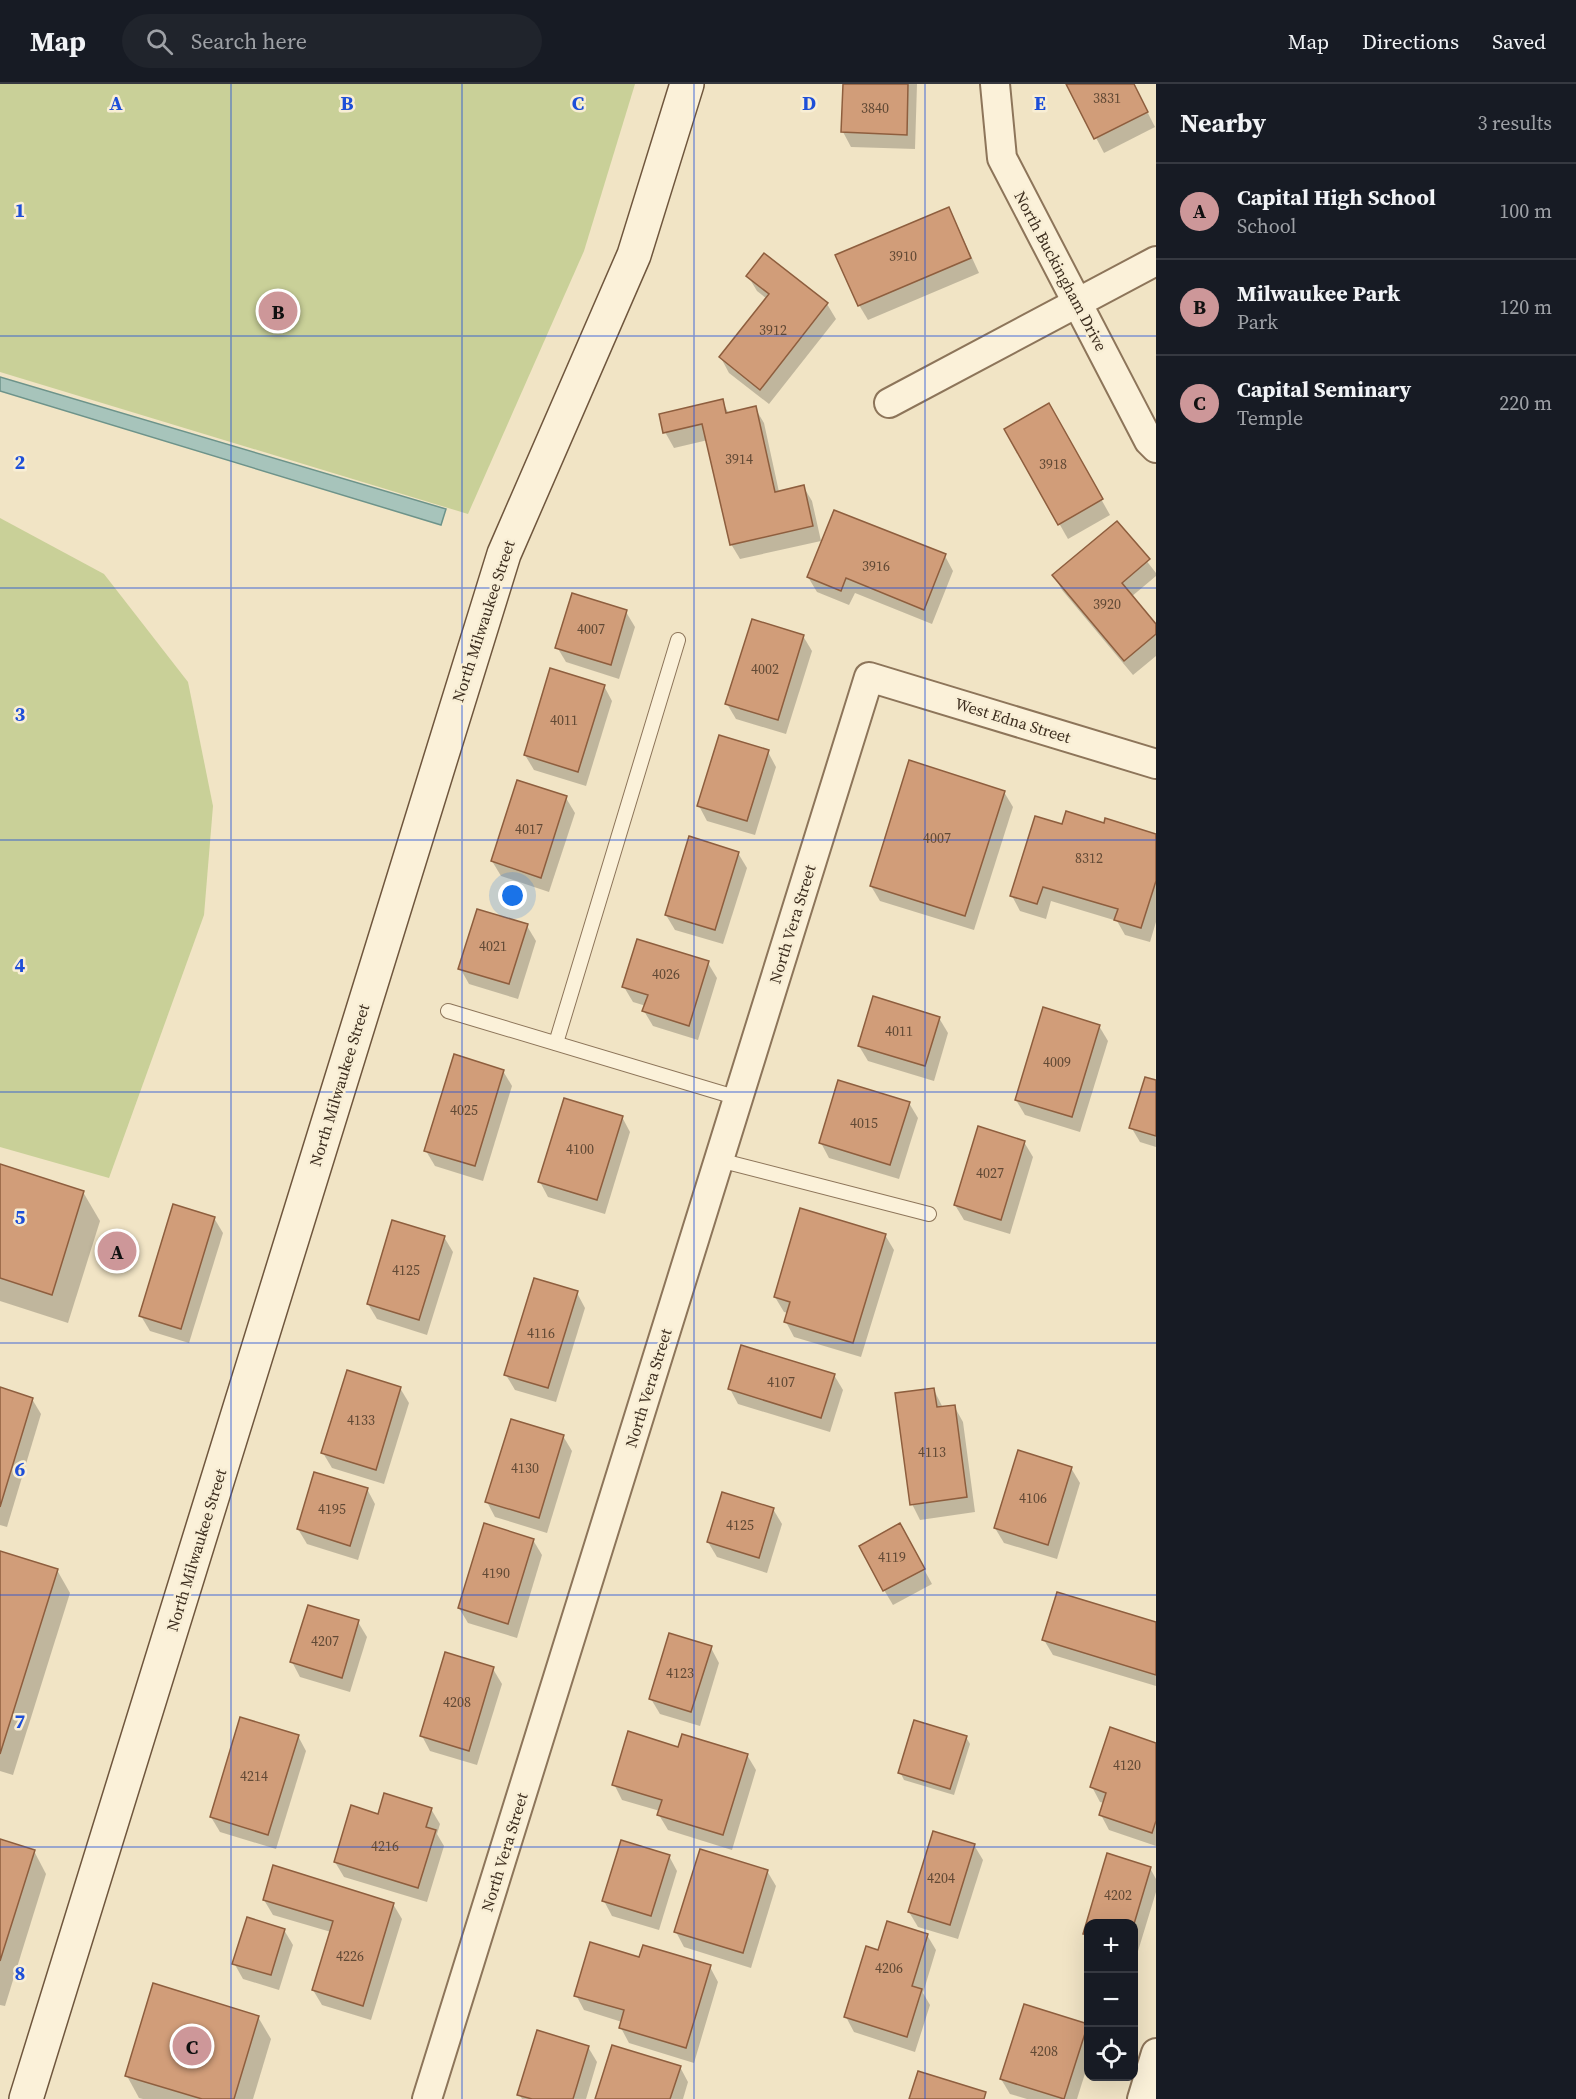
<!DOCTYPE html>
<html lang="en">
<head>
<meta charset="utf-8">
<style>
	:root { --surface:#171b24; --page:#20242c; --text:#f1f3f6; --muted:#9ea1a6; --line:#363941; --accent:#cd9799 }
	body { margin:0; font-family:"Source Serif 4",serif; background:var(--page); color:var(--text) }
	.controls { position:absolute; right:18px; bottom:18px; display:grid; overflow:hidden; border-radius:12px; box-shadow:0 6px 24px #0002 }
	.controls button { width:54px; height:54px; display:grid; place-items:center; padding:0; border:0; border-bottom:2px solid var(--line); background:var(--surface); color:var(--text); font:30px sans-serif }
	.you { position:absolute; left:513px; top:812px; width:21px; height:21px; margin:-15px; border:4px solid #fff; border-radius:50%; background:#1a73e8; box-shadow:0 0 0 9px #1a73e833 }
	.badge { display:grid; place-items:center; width:39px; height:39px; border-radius:50%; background:var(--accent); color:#111; font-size:20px; font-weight:700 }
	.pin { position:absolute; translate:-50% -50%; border:3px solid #fff; box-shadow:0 2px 6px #0006 }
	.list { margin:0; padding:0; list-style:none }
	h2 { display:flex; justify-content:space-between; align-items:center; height:78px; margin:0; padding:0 24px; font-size:26px }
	h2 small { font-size:20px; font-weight:400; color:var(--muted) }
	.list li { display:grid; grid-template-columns:39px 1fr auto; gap:18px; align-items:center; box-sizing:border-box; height:96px; padding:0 24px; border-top:2px solid var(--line) }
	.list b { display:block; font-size:22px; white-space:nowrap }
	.list p { margin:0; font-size:20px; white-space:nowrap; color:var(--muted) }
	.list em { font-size:20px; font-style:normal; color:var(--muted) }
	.icon { flex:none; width:33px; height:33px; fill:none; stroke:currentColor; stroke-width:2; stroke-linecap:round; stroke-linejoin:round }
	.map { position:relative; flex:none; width:1156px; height:2015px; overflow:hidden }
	header { display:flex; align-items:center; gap:36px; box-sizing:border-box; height:84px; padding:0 30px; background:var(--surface); border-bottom:2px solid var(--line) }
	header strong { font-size:28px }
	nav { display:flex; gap:33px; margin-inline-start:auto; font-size:21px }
	.search { width:420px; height:54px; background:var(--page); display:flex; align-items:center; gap:15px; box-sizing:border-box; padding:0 21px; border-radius:33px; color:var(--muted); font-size:22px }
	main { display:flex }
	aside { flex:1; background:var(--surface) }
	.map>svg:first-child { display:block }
</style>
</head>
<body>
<header>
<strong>Map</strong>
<div class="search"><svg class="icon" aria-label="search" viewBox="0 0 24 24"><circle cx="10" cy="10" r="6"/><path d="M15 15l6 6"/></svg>Search here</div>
<nav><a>Map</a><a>Directions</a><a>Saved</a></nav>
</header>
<main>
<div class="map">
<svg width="1156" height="2015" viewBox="0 0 1156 2015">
	<rect width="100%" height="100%" fill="#f1e4c5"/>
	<!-- green -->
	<g fill="#c9d098">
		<path d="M0,0H635L584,167L468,430L0,288Z"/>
		<path d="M0,434L104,490L188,598L213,722L204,831L109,1094L0,1063Z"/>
	</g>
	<!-- water -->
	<path fill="#a7c4bb" stroke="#6d938a" stroke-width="1.5" d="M0,293L446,425L441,441L0,307Z"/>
	<!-- shadow -->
	<g fill="#0003">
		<path d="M844,0H917L915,65L851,63L843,48Z"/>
		<path d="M1068,0H1133L1155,43L1104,69Z"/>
		<path d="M949,124L979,189L868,236L859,221Z"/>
		<path d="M748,192L827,220L836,235L769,320L729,289L721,274L767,215L757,207Z"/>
		<path d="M722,317L729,330L755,324L764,339L779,408L803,402L812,417L821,457L740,475L731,460L708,356L674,364L665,348Z"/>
		<path d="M1048,321L1110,431L1068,455L1006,346Z"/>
		<path d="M1117,439L1156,489V492L1131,513L1156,542V572L1133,591L1062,506L1054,491Z"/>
		<path d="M945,472L953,487L932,540L855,509L849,521L817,508L808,493Z"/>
		<path d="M626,528L635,543L619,595L566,578L557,563Z"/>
		<path d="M803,552L812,567L786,650L736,635L727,620Z"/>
		<path d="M604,602L612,617L586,702L534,686L525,671Z"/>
		<path d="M768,668L776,683L755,751L707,737L699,722Z"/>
		<path d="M1004,708L1013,723L974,846L880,817L871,802Z"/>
		<path d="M566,714L575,729L549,808L501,792L492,777Z"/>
		<path d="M1106,736L1156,752V838L1150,858L1125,851L1117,837L1051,817L1046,835L1020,827L1012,812L1063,742L1105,741Z"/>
		<path d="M738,769L747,784L723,860L675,846L666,831Z"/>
		<path d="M527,842L536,857L518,915L469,900L460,884Z"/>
		<path d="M708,879L717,894L698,956L653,942L644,927L646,922L633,918L624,903Z"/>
		<path d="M939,934L948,949L934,997L868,977L859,962Z"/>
		<path d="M1099,942L1108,957L1080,1048L1025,1031L1016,1016Z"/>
		<path d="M503,987L512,1002L483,1097L435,1082L426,1067Z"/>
		<path d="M1146,995L1156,998V1063L1140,1058L1131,1043Z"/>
		<path d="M909,1019L918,1034L899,1095L829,1074L821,1059Z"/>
		<path d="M622,1033L630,1048L605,1130L548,1113L540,1098Z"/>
		<path d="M1024,1058L1033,1073L1010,1150L964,1136L955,1121Z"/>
		<path d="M0,1082L83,1108L100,1137L68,1239L0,1217Z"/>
		<path d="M214,1134L223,1149L189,1259L150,1247L141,1232Z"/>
		<path d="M885,1151L894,1166L861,1273L794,1253L786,1238L788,1229L784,1228L775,1213Z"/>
		<path d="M444,1153L453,1168L427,1251L377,1235L368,1220Z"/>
		<path d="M577,1209L585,1224L556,1318L515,1306L506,1291Z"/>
		<path d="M834,1291L843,1306L830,1348L738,1320L730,1305Z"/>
		<path d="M400,1304L409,1319L384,1400L332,1384L323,1369Z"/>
		<path d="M0,1305L32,1315L41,1330L7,1443L0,1441Z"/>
		<path d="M934,1306L943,1324L954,1322L963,1338L975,1428L920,1436L912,1420Z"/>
		<path d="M563,1352L572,1367L547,1449L495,1433L487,1418Z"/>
		<path d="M1071,1384L1080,1399L1057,1475L1004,1459L995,1444Z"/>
		<path d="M367,1405L375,1420L358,1476L307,1460L298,1445Z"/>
		<path d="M773,1425L782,1440L767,1489L717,1473L708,1458Z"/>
		<path d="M533,1456L542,1471L517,1554L468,1539L459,1524Z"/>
		<path d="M908,1456L932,1500L893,1521L884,1506Z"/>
		<path d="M0,1468L57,1486L70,1509L13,1691L0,1687Z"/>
		<path d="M1058,1510L1156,1540V1602L1053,1571L1044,1556Z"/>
		<path d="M358,1538L367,1553L350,1608L300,1593L292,1578Z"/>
		<path d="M711,1564L719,1579L700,1642L660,1630L651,1615Z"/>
		<path d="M493,1585L502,1600L477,1681L430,1667L422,1652Z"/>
		<path d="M1111,1645L1156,1660V1762L1109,1746L1101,1731L1104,1719L1100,1718L1092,1703Z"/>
		<path d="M298,1652L306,1667L276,1765L220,1748L211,1733Z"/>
		<path d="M966,1653L970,1660L954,1711L904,1696L900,1688Z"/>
		<path d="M679,1665L747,1671L756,1686L732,1766L668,1746L659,1731L660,1727L622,1716L614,1700Z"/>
		<path d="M431,1725L440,1740L437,1750L444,1762L427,1818L344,1793L335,1778L379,1732Z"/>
		<path d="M0,1757L34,1767L46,1790L5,1922L0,1921Z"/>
		<path d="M974,1761L983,1776L958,1855L918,1843L909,1828Z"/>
		<path d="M1108,1771L1150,1784L1156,1795V1808L1135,1877L1134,1840H1088V1856L1084,1849Z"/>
		<path d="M669,1772L677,1787L659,1846L612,1832L604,1817Z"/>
		<path d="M767,1787L776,1802L751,1884L684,1863L676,1848Z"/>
		<path d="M264,1816L393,1820L402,1835L371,1936L322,1921L313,1906L331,1848L273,1831Z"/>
		<path d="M284,1846L293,1861L279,1906L243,1895L234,1879Z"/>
		<path d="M927,1851L936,1866L923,1909L930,1921L915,1968L854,1948L846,1933L879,1868Z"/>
		<path d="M640,1875L710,1883L718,1898L694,1979L629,1959L621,1944L622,1938L584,1926L576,1911Z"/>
		<path d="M258,1933L271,1955L253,2015H143L139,2014L127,1992Z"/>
		<path d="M1087,1941L1088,1980L1077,2015H1027L1010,2010L1001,1995Z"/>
		<path d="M588,1963L597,1978L586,2015H522L519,2010Z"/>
		<path d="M680,1983L688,1998L683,2015H597Z"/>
	</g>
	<!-- building -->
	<g fill="#d19d79" stroke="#8e5e3e" stroke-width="1.5">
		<path d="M843,0H908L907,51L841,48Z"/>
		<path d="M1066,0H1134L1148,28L1094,55Z"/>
		<path d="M949,123L971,174L858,222L835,171Z"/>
		<path d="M764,169L828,219L760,306L719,273L769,210L746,192Z"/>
		<path d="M723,315L726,329L756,322L775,408L804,401L813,442L730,461L702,340L663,349L659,330Z"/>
		<path d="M1049,319L1103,415L1058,441L1004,345Z"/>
		<path d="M834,426L946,470L924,526L846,494L841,507L807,493Z"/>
		<path d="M1117,437L1150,475L1122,499L1156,540V550L1124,577L1052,491Z"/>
		<path d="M572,509L627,526L611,581L555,564Z"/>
		<path d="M752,535L804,551L778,636L725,620Z"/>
		<path d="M550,584L605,601L578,688L524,671Z"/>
		<path d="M719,651L769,666L747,737L697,722Z"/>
		<path d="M909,676L1005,707L965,832L870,802Z"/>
		<path d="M517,696L567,712L541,794L491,777Z"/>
		<path d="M1066,727L1104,739L1105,734L1156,750V797L1141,844L1114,836L1118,825L1043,803L1037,820L1010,812L1035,732L1062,740Z"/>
		<path d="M689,752L739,768L715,846L665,831Z"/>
		<path d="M477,825L528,840L509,900L458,885Z"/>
		<path d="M637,855L709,877L689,942L642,927L648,911L622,903Z"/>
		<path d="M873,912L940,933L925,982L858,962Z"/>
		<path d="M1043,923L1100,941L1072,1033L1015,1016Z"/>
		<path d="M454,970L504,986L475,1082L424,1067Z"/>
		<path d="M1145,993L1156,996V1052L1129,1044Z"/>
		<path d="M838,996L910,1018L890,1081L819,1059Z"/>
		<path d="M564,1014L623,1032L597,1116L538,1098Z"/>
		<path d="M978,1042L1025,1057L1001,1136L954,1121Z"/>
		<path d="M0,1080L84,1107L52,1211L0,1194Z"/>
		<path d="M173,1120L215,1133L181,1245L139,1232Z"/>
		<path d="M800,1124L886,1150L853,1259L784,1238L790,1218L774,1213Z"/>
		<path d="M392,1136L445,1152L419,1236L367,1220Z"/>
		<path d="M534,1194L578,1207L548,1304L504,1291Z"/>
		<path d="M741,1261L835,1290L821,1334L728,1305Z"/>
		<path d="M347,1286L401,1303L376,1386L321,1369Z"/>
		<path d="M0,1303L33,1314L0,1423Z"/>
		<path d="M934,1304L937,1323L955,1321L967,1413L910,1421L895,1309Z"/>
		<path d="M511,1335L564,1351L539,1434L485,1418Z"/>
		<path d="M1018,1366L1072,1383L1048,1461L994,1444Z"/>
		<path d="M314,1388L368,1404L350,1462L297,1445Z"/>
		<path d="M722,1408L774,1424L759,1474L707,1458Z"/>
		<path d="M484,1439L534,1455L508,1540L458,1524Z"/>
		<path d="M900,1439L925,1485L883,1507L859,1462Z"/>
		<path d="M0,1467L58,1485L0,1670Z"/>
		<path d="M1057,1508L1156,1538V1591L1042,1556Z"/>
		<path d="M308,1521L359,1536L342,1594L290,1578Z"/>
		<path d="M669,1549L712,1562L691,1628L649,1615Z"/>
		<path d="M445,1568L494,1583L469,1667L420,1652Z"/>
		<path d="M240,1633L299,1651L268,1751L210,1733Z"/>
		<path d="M914,1636L967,1652L950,1705L898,1689Z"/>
		<path d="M1110,1643L1156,1659V1737L1152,1749L1099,1731L1106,1709L1090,1703Z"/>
		<path d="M628,1647L678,1663L682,1650L748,1670L723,1751L657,1731L662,1716L612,1701Z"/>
		<path d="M384,1709L432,1724L426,1743L436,1746L418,1804L334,1778L351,1721L378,1730Z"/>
		<path d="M933,1747L975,1760L950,1841L908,1828Z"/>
		<path d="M0,1755L35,1766L0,1877Z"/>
		<path d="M621,1756L670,1771L651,1832L602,1817Z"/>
		<path d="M700,1765L768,1786L743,1869L674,1848Z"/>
		<path d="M1107,1769L1151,1783L1134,1840H1088V1851L1083,1850Z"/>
		<path d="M273,1781L394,1819L363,1922L312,1906L333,1837L263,1816Z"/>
		<path d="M247,1833L285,1845L271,1891L232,1880Z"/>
		<path d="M887,1837L928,1850L912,1902L922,1905L907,1953L844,1933L866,1862L878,1866Z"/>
		<path d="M590,1858L639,1873L643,1861L711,1881L686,1964L619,1944L624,1926L574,1912Z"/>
		<path d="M153,1899L259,1932L234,2015H202L125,1992Z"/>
		<path d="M1024,1920L1088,1940L1064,2015L1000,1995Z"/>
		<path d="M537,1946L589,1962L573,2015H532L517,2011Z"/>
		<path d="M612,1961L681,1982L670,2015H595Z"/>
		<path d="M918,1987L986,2008L984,2015H909Z"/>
	</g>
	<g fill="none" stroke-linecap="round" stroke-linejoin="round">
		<defs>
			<g id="lane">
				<path d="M448,927L738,1014"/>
				<path d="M556,959L678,556"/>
				<path d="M719,1076L929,1130"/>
			</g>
			<g id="street">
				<path d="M995,0L1002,74L1149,357L1156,364"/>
				<path d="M889,319L1156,177"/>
				<path d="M427,2015L869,593L1156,680"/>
				<path d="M1142,2015L1156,1969"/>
			</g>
			<path id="secondary" d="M26,2015L504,470L634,171L687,0"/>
		</defs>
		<!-- lane casing -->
		<use href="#lane" stroke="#8d755a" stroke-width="16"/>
		<!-- street casing -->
		<use href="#street" stroke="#8d755a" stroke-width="32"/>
		<!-- secondary casing -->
		<use href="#secondary" stroke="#6f563d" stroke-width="36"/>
		<!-- lane -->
		<use href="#lane" stroke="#fbf1d9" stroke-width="14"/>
		<!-- street -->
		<use href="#street" stroke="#fbf1d9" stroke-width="28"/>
		<!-- secondary -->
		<use href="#secondary" stroke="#fbf1d9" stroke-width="33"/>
	</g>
	<!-- grid -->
	<path fill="none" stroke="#1d4ed8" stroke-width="1.5" stroke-opacity="0.55" d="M231,0V2015M462,0V2015M694,0V2015M925,0V2015M0,252H1156M0,504H1156M0,756H1156M0,1008H1156M0,1259H1156M0,1511H1156M0,1763H1156"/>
	<g text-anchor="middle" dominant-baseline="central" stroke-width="5" stroke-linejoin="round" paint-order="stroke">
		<!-- number labels -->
		<g font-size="14" fill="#614935">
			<text x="1107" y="14">3831</text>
			<text x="875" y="24">3840</text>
			<text x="903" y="172">3910</text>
			<text x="773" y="246">3912</text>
			<text x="739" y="375">3914</text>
			<text x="1053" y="380">3918</text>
			<text x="876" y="482">3916</text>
			<text x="1107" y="520">3920</text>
			<text x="591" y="545">4007</text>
			<text x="765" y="585">4002</text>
			<text x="564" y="636">4011</text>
			<text x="529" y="745">4017</text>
			<text x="937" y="754">4007</text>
			<text x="1089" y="774">8312</text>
			<text x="493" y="862">4021</text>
			<text x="666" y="890">4026</text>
			<text x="899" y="947">4011</text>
			<text x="1057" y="978">4009</text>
			<text x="464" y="1026">4025</text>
			<text x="864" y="1039">4015</text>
			<text x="580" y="1065">4100</text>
			<text x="990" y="1089">4027</text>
			<text x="406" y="1186">4125</text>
			<text x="541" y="1249">4116</text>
			<text x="781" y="1298">4107</text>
			<text x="361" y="1336">4133</text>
			<text x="932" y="1368">4113</text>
			<text x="525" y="1384">4130</text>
			<text x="1033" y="1414">4106</text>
			<text x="332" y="1425">4195</text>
			<text x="740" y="1441">4125</text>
			<text x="892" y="1473">4119</text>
			<text x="496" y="1489">4190</text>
			<text x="325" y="1557">4207</text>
			<text x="680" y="1589">4123</text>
			<text x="457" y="1618">4208</text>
			<text x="1127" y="1681">4120</text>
			<text x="254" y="1692">4214</text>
			<text x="385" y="1762">4216</text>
			<text x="941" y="1794">4204</text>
			<text x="1118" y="1811">4202</text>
			<text x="350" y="1872">4226</text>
			<text x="889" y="1884">4206</text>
			<text x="1044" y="1967">4208</text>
		</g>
		<!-- street labels -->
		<g font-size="16" fill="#3c2d1e" stroke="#f8eed5">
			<text transform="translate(1061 187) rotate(62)">North Buckingham Drive</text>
			<text transform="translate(483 537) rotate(-72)">North Milwaukee Street</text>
			<text transform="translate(1013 636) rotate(17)">West Edna Street</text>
			<text transform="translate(792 840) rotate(-73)">North Vera Street</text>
			<text transform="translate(339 1001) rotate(-73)">North Milwaukee Street</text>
			<text transform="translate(648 1304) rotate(-73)">North Vera Street</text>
			<text transform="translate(196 1466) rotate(-73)">North Milwaukee Street</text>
			<text transform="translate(504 1768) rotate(-73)">North Vera Street</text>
		</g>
	</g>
	<g font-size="20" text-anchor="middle" font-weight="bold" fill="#1d4ed8" stroke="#f8eed5" stroke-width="5" stroke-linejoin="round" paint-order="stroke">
		<text x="116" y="26">A</text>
		<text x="347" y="26">B</text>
		<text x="578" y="26">C</text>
		<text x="809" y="26">D</text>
		<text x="1040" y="26">E</text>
		<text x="20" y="133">1</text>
		<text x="20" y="385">2</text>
		<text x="20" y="637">3</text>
		<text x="20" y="888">4</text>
		<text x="20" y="1140">5</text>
		<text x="20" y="1392">6</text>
		<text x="20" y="1644">7</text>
		<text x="20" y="1896">8</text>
	</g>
</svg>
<div class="controls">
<button>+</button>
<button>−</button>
<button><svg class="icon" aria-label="locate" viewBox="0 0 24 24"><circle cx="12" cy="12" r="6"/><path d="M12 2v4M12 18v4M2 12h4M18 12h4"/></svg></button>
</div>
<div class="you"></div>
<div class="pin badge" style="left:117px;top:1167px">A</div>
<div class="pin badge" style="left:278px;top:227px">B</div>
<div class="pin badge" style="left:192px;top:1962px">C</div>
</div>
<aside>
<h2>Nearby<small>3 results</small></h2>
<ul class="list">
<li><span class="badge">A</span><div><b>Capital High School</b><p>School</p></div><em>100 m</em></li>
<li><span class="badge">B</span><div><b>Milwaukee Park</b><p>Park</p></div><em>120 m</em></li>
<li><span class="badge">C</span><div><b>Capital Seminary</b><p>Temple</p></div><em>220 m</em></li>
</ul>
</aside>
</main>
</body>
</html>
